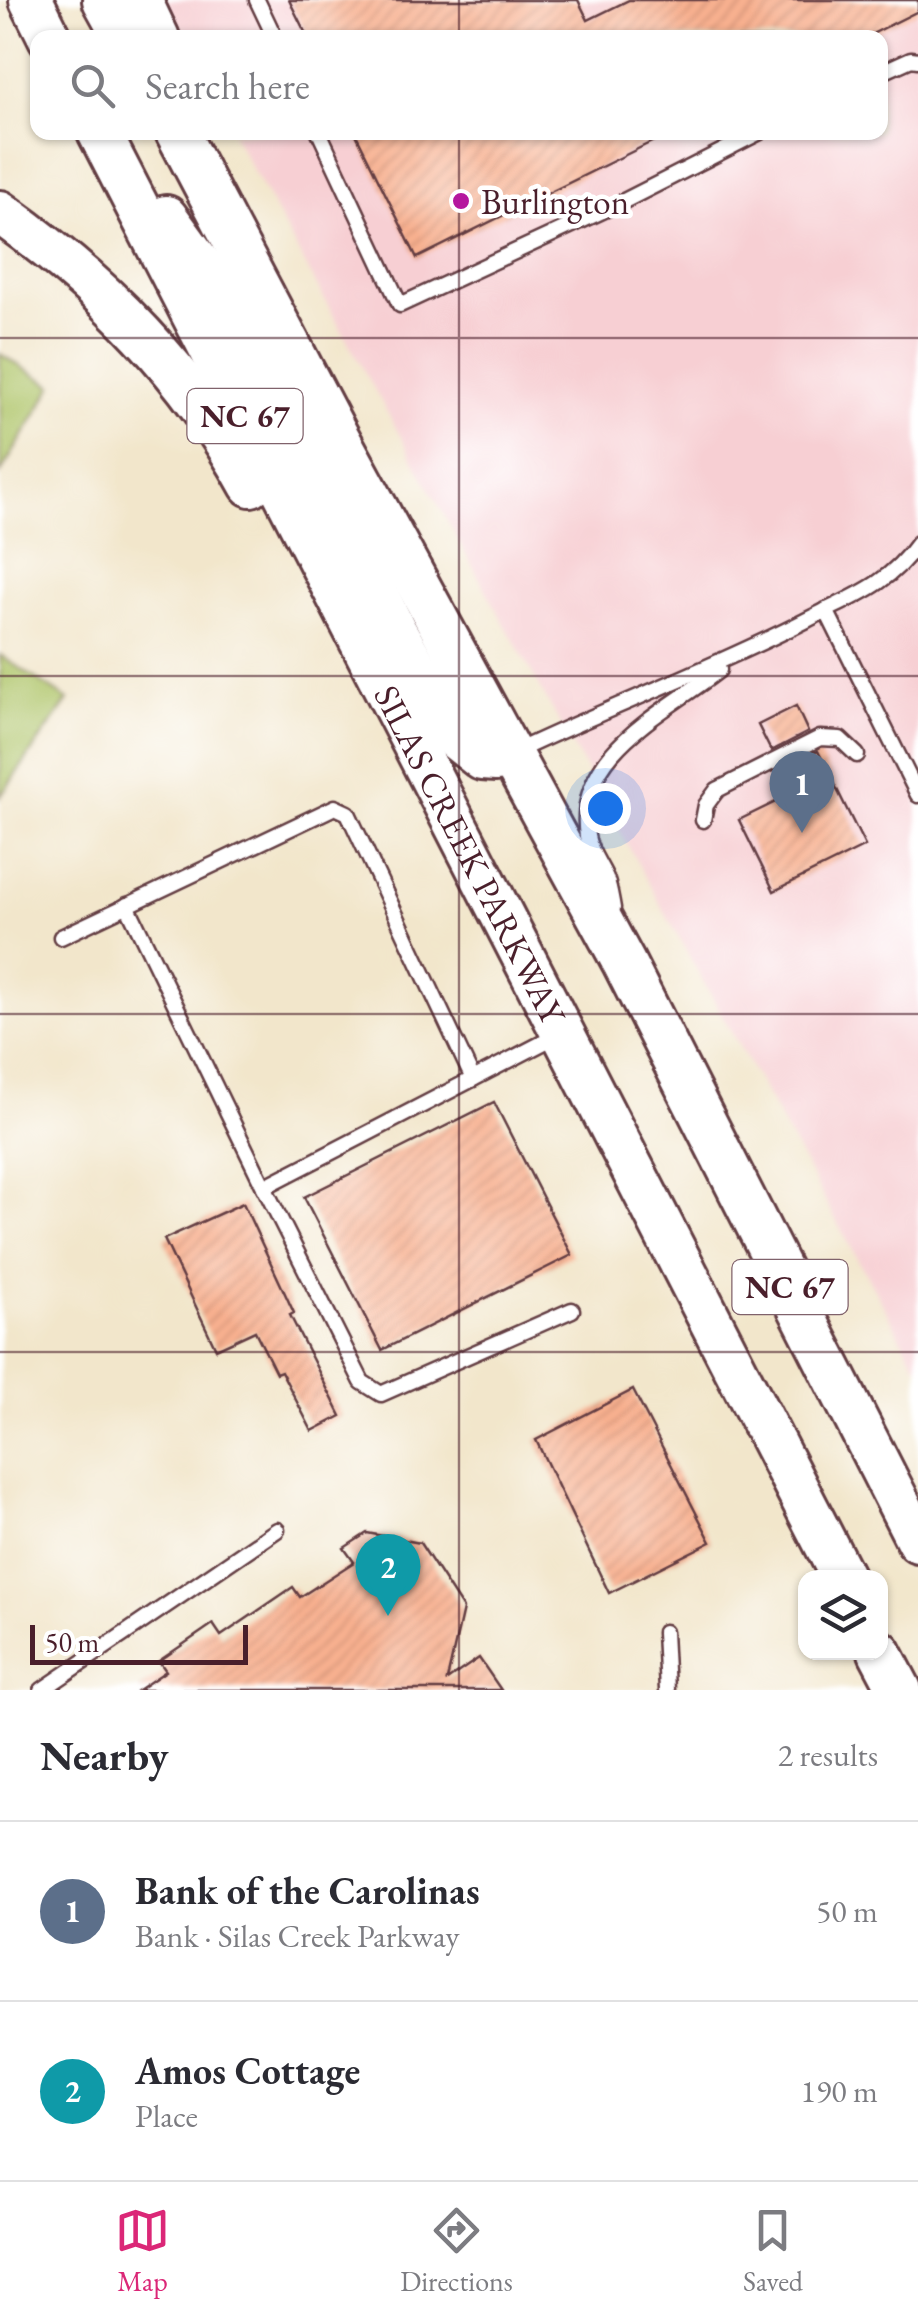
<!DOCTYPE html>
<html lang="en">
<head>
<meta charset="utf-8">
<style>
	:root { --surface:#fff; --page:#f2f2f3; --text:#2b2b33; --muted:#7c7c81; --line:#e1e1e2; --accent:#db2777 }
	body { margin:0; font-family:"EB Garamond",serif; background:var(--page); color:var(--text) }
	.controls { position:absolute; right:30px; bottom:30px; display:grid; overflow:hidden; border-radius:20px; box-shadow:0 2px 8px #0004 }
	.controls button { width:90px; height:90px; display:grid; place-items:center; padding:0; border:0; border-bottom:2px solid var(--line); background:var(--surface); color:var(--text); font:50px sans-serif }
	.scale { position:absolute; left:30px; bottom:25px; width:218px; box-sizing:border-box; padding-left:10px; border:5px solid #4a1f2b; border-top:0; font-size:28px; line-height:35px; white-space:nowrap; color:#4a1f2b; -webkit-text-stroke:8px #fff; paint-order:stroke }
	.you { position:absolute; left:605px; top:808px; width:35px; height:35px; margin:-25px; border:8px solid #fff; border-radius:50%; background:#1a73e8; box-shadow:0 0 0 15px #1a73e833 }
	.badge { display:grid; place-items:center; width:65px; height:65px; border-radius:50%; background:var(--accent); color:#fff; font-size:32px; font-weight:700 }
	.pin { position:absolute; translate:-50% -82px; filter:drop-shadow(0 2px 5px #0008) }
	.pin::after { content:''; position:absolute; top:52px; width:35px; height:30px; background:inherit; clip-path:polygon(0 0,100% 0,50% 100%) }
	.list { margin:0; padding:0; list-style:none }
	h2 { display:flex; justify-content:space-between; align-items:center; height:130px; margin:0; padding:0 40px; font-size:42px }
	h2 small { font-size:32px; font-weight:400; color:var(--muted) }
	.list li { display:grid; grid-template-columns:65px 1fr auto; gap:30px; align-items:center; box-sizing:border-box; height:180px; padding:0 40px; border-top:2px solid var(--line) }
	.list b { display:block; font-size:38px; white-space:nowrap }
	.list p { margin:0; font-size:32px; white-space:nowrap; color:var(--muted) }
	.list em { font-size:32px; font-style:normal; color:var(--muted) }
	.icon { flex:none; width:55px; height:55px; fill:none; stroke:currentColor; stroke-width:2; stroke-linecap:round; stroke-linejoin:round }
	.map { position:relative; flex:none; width:918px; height:1690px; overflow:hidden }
	.search { position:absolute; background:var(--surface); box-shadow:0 2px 8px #0004; left:30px; right:30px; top:30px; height:110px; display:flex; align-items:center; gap:25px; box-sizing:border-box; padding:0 35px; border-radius:20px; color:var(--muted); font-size:38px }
	.sheet { height:490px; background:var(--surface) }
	nav { display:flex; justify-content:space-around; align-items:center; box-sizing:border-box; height:140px; border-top:2px solid var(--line); background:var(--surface); font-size:28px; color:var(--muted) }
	nav a { display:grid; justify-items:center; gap:5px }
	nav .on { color:var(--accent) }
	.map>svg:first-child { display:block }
</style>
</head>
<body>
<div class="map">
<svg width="918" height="1690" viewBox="0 0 918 1690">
	<defs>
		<pattern id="building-hatch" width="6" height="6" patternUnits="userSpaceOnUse" patternTransform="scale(2.5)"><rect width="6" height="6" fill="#f8b08f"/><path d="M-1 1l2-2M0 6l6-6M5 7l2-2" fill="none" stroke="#d6977c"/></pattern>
	</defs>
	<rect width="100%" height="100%" fill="#fff"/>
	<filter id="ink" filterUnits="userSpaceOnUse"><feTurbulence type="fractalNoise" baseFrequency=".01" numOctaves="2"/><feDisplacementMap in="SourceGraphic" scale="20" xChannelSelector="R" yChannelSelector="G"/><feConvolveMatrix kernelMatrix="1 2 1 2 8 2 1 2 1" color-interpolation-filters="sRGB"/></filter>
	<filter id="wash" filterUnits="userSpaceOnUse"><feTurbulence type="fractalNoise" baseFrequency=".0048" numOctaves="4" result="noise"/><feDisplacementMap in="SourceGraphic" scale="40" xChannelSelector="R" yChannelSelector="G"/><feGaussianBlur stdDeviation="2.25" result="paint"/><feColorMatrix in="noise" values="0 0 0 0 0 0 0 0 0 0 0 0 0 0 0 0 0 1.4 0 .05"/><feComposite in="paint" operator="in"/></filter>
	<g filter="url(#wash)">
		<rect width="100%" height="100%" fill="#f2e6cb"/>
		<!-- built -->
		<path fill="#f7cfd3" d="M158,0H918V1368L232,133L880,132V38L179,37Z"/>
		<!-- park -->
		<g fill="#aec468" stroke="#7c724a" stroke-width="2.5">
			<path d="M0,354L53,386L0,474Z"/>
			<path d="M0,655L68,700L0,797Z"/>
		</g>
		<g id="blocks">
			<!-- building -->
			<g fill="url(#building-hatch)">
				<path d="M289,0H578L588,20L629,0H918V11L864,38H308Z"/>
				<path d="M355,132H672L417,258Z"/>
				<path d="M796,706L808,732L771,751L758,725Z"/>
				<path d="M818,751L865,846L774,891L739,820L792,794L780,770Z"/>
				<path d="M494,1102L572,1255L382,1350L304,1197Z"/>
				<path d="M243,1203L294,1313L290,1315L341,1416L312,1431L281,1371L276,1373L255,1331L216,1349L164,1239Z"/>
				<path d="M633,1390L711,1542L609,1593L536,1440Z"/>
				<path d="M367,1533L420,1543L463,1609L447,1680L479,1658L501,1690H138L166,1671L159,1661L213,1624L221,1636L293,1587L300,1597L354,1562L344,1548Z"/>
			</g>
		</g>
	</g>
	<g filter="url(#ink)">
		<use href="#blocks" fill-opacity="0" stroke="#633d43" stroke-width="2.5"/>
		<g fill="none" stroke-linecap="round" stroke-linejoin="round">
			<defs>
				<g id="service">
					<path d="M257,0L275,38"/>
					<path d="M880,73L911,59L918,60"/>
					<path d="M319,132L400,305L622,202L760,132"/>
					<path d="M826,610L918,795"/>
					<path d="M517,751C612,706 711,669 805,621C851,597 887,587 918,543"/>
					<path d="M703,820L706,805L717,790L820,738L840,739L857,755"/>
					<path d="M127,905L264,1187"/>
					<path d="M613,908C611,898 610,888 606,878C600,865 589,850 587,836C574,752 665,713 719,670"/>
					<path d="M61,937L335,807L348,813L473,1079"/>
					<path d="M558,1035L264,1187L362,1382L381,1394L572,1310"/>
					<path d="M664,1632L667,1690"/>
					<path d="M42,1690L277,1530"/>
				</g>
				<g id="primary">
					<path d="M31,0L50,38"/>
					<path d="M104,0L125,38"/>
					<path d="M140,0L158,38"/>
					<path id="s1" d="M99,132L843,1578"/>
					<path d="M177,132L336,434L624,963L918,1541"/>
					<path d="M0,212C104,286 190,373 251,485"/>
					<path d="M166,217L216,286L263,370L395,631L458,740L482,759L496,760L511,754"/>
					<path d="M880,1652L900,1690"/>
				</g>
			</defs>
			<!-- service casing -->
			<use href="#service" stroke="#633d43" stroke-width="19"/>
			<!-- primary casing -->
			<use href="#primary" stroke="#633d43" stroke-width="48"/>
			<!-- service -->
			<use href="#service" stroke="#fff" stroke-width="14"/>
			<!-- primary -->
			<use href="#primary" stroke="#fff" stroke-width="42"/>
		</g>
	</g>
	<!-- grid -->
	<path fill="none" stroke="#4a1f2b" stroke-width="2.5" stroke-opacity="0.55" d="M459,0V38M459,132V1690M0,338H918M0,676H918M0,1014H918M0,1352H918"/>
	<!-- markers -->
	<circle fill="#b5179e" stroke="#fff" stroke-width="4" cx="461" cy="201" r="10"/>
	<g text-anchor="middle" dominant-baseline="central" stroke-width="9" stroke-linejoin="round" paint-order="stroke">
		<!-- shield labels -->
		<g fill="#fff" stroke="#80626b" stroke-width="2.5">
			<rect x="187.5" y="389" width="115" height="54" rx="8"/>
			<rect x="732.5" y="1260" width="115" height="54" rx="8"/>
		</g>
		<g font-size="32" font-weight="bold" fill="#4a1f2b">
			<text x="245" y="416">NC 67</text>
			<text x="790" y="1287">NC 67</text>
		</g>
		<!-- poi labels -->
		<g font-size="35" fill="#4a1f2b" stroke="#fff" text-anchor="start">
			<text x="481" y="201">Burlington</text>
		</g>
		<!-- street labels -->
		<g font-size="35" fill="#4a1f2b" stroke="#fff">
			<text stroke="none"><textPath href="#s1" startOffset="812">SILAS CREEK PARKWAY</textPath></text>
		</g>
	</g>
</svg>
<div class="controls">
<button><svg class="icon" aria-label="layers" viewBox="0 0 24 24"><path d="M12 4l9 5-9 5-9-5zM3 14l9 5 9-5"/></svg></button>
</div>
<div class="scale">50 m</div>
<div class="you"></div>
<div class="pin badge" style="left:802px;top:833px;background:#5c6f8a">1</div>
<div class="pin badge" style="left:388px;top:1616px;background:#0f9aa8">2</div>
<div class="search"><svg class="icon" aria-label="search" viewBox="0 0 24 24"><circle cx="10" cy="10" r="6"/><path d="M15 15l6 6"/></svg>Search here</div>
</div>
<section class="sheet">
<h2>Nearby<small>2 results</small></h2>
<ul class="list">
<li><span class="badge" style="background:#5c6f8a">1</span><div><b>Bank of the Carolinas</b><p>Bank · Silas Creek Parkway</p></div><em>50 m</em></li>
<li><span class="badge" style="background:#0f9aa8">2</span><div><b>Amos Cottage</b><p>Place</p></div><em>190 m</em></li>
</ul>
</section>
<nav>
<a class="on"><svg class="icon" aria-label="map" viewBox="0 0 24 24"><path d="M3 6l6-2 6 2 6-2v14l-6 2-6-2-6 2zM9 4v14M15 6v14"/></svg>Map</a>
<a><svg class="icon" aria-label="directions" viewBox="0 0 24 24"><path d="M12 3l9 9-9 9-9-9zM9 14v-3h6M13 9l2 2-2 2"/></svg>Directions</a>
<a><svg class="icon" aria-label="saved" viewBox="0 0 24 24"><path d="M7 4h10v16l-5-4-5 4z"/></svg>Saved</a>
</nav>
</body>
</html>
